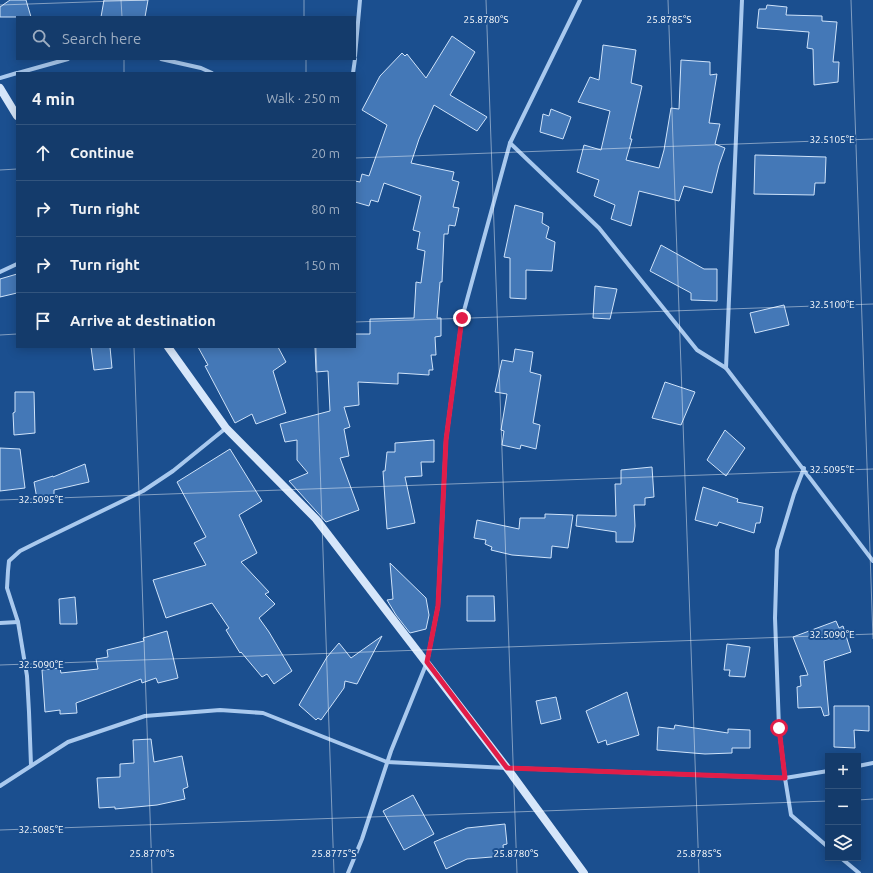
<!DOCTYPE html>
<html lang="en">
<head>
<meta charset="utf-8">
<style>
	:root { --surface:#143b6b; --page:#1d4271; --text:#f1f3f6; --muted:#9dadc1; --line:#33557e }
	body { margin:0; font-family:Ubuntu,sans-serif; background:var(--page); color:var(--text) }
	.controls { position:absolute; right:12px; bottom:12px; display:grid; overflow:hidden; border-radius:0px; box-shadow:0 2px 10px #0003 }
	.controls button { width:36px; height:36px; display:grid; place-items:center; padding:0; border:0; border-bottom:1px solid var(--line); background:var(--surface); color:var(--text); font:20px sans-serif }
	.stop { position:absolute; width:12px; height:12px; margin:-9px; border:3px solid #e11d48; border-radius:50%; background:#fff }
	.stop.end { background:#e11d48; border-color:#fff; box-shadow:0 1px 4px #0008 }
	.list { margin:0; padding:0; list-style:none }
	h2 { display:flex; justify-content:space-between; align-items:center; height:52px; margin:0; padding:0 16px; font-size:17px }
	h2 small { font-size:13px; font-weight:400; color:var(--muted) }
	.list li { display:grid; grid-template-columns:26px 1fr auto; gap:12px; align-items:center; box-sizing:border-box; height:56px; padding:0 16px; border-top:1px solid var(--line) }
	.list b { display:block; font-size:15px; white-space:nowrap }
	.list em { font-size:13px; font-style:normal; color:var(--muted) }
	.icon { flex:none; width:22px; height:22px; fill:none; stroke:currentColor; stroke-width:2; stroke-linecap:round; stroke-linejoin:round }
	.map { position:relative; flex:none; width:873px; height:873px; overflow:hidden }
	.search { position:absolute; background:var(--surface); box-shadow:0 2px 10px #0003; left:16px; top:16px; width:340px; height:44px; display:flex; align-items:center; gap:10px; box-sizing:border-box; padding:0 14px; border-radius:0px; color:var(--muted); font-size:15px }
	.panel { position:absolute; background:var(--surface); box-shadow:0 2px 10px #0003; left:16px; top:72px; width:340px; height:276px; border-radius:0px }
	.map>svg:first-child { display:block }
</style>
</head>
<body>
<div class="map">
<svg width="873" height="873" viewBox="0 0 873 873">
	<rect width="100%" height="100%" fill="#1b4f8f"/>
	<!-- building -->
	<g fill="#4478b7" stroke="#cfe3fa">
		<path d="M10,0H26L31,17H0V7Z"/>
		<path d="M104,0H148L145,17H101Z"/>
		<path d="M767,5L787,7L786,15L822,16V21L837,22L833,62H839L838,82L814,85L813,49L807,48L809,32L757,28L759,9H766Z"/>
		<path d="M452,36L475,52L450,95L487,117L477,131L434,105L419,139L411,163L454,172L452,180L459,182L453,207L459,208L455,226L449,225L448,234H444L442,282H440L437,318H441V336L435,337L436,355H431L433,370H429V375L398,373V384L358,382L359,405L344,407L350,427L344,429L349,456L340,458L359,510L326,522L289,481L308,473L297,460V440L285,442L280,424L330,411L328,371L316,372L315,347H355V334H370V319L414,318L416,282L421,283L425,251L417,249L420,232L413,230L421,196L384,183L378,202L371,200L369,206L355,202V181L360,182L362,174L369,176L387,125L362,110L380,76L402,53L405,56L407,54L426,78Z"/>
		<path d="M603,45L636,50L631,83L642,86L630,139H632L626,160L659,168L664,150L671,108L679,109L681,60L710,62V75L717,74L709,123L720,124L715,144L725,148L719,165L712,193L684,186L679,201L639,191L631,226L611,219L615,205L594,196L599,180L577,172L584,145L601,150L610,111L578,102L590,77L599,80Z"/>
		<path d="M551,109L571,117L563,139L540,132L543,114L549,116Z"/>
		<path d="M755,155L826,157L825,183H815L814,195L754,194Z"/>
		<path d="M515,205L543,213L542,223L549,227L546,238L555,242L552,271L526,270V299L510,298V258L504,257Z"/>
		<path d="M661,245L704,269H717V301L691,300V293L650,271Z"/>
		<path d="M17,274V293L0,297V279Z"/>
		<path d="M595,286L617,289L610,319L593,318Z"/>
		<path d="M784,305L789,325L755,333L750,313Z"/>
		<path d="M91,347H110L112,368L94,370Z"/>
		<path d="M198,347H278L286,362L273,371L286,413L256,424L252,414L235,423L205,366L208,365Z"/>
		<path d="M515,349L533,352L530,372L541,375L533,423L540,425L536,449L521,445L520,449L502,445L504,431L501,430L507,394L495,392L502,360L513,362Z"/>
		<path d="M665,382L695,392L681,425L652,418Z"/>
		<path d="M15,392H34L35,433L14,435L13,413L15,412Z"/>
		<path d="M725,430L745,448L726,476L707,460Z"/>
		<path d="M434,440V462H421L422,476L405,477L415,523L387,529L383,471H385L387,452H395V443Z"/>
		<path d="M0,448L20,449L25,488L0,491Z"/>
		<path d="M230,449L262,501L239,515L257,553L241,562L269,592L265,594L275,604L259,618L269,632L292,671L274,684L267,674L262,677L241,652L240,653L226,630L229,628L212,603L166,618L153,580L206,565L194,543L206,537L177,482Z"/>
		<path d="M85,464L89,482L54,490V495L37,499L34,482L53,476V477Z"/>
		<path d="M652,467L654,497L645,498V505H634L635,526L633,542H616V532L576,526L577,515L616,516L615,484H621V470Z"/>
		<path d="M703,487L738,499L737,502L763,507L760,523H756L754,533L719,522L717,526L695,520Z"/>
		<path d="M545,514L573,515L568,548L552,546L551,558L512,555L491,550L492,547L485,544L486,540L474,538L477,520L519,529L520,518H545Z"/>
		<path d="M390,563L426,598L429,615L426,629L410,633L396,615L387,600L393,599Z"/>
		<path d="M467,596H494L495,621H467Z"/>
		<path d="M75,597L77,624H60L59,599Z"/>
		<path d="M836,621L839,628L843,626L851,652L824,661L829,715L824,716L821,707L798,708L797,687L801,686L800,676L808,675L793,637Z"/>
		<path d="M167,631L178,678L158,683L156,678L142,683L141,679L76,703L77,713L60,714V710L45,712L42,670L60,668L61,673L98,669L96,659L108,657L107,650L144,641L143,638Z"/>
		<path d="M382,636L357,684L345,681L344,688L321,720L318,718L316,720L299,705L327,657L339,643L351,658Z"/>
		<path d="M727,644L750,647L745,677L729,676L730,670H724Z"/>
		<path d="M627,692L639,735L607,745L606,740L598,743L586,711Z"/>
		<path d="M556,697L561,719L541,724L536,701Z"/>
		<path d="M834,706H869V731L854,730L855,748L834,747Z"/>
		<path d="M675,725L728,733V729L750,730V748H732V753L705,754L657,750L658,727L674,729Z"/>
		<path d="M151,739L154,762L182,756L188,787L183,789L185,799L157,805L115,809V807L99,808L97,778L120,777V764L134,763L133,740Z"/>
		<path d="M413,795L434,834L404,850L383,811Z"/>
		<path d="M505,824L507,844L503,845L504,856L467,859L446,869L434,842L467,828Z"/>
	</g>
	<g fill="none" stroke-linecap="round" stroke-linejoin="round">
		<!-- street -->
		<g stroke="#a9c9ee" stroke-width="4">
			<path d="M355,56L360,0"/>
			<path d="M161,59L201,68L212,73"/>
			<path d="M18,73L68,59"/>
			<path d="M353,73L355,59"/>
			<path d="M0,78L17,73"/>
			<path d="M510,143L599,228L697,350L726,368L873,561"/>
			<path d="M0,272L17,264"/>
			<path d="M726,368L742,0"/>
			<path d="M804,468L794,494L777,550L775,618L779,728L785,778L791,815L828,847"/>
			<path d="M0,623L18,622"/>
			<path d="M31,765L29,712L27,676L18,622L7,588L8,571L9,561L20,551L38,542L143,491L173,471L226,428"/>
			<path d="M858,766L873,763"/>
			<path d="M0,786L68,742L145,716L220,710L263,713L387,762L507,768L785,778L828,771"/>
			<path d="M841,858L859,873"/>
			<path d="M348,873L362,839L391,751L427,662L438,606L446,440L462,318L510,143L580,0"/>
		</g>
		<!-- secondary -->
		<g stroke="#d6e6fa" stroke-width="8">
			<path d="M0,88L17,116"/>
			<path d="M168,347L226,428L316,519L507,768L584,873"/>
		</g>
	</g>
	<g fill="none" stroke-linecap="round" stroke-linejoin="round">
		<!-- route -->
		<path stroke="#e11d48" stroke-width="5" d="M462,318L446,440L438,606L427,662L507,768L785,778L779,728"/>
	</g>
	<!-- ticks -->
	<path fill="none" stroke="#fff" stroke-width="1" stroke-opacity="0.45" d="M121,0L122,17M304,0V17M486,0L517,873M668,0L699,873M851,0L873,639M0,5L145,0M124,59V73M306,59V73M355,158L873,139M0,170L17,169M355,322L873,304M0,335L17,334M134,347L152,873M316,347L334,873M0,500L873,469M0,665L873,634M858,800L873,799M0,830L828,801"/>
	<g font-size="10" text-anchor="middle" fill="#fff" stroke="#1b4f8f" stroke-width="4" stroke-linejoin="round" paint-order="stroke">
		<text x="486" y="23">25.8780°S</text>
		<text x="669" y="23">25.8785°S</text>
		<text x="832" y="143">32.5105°E</text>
		<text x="832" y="308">32.5100°E</text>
		<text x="832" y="473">32.5095°E</text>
		<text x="41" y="503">32.5095°E</text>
		<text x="832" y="638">32.5090°E</text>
		<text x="41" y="668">32.5090°E</text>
		<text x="41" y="833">32.5085°E</text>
		<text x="152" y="857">25.8770°S</text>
		<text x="334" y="857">25.8775°S</text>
		<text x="516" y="857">25.8780°S</text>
		<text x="699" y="857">25.8785°S</text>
	</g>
</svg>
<div class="controls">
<button>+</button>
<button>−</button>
<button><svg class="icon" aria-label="layers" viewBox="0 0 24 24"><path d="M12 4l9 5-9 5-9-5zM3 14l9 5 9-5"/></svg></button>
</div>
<div class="stop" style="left:779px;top:728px"></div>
<div class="stop end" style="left:462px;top:318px"></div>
<div class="search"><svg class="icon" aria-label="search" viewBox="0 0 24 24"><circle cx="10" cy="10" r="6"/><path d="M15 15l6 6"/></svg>Search here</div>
<section class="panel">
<h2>4 min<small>Walk · 250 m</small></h2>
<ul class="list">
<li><svg class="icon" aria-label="ahead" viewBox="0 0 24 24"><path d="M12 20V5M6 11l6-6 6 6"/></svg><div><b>Continue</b></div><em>20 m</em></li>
<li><svg class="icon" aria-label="right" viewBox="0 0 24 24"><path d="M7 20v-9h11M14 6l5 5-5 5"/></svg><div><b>Turn right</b></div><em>80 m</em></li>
<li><svg class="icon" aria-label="right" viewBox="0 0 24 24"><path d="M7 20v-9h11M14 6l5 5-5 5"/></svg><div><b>Turn right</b></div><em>150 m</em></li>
<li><svg class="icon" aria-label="arrive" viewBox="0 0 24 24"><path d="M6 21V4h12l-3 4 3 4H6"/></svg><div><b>Arrive at destination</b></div></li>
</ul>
</section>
</div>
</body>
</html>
